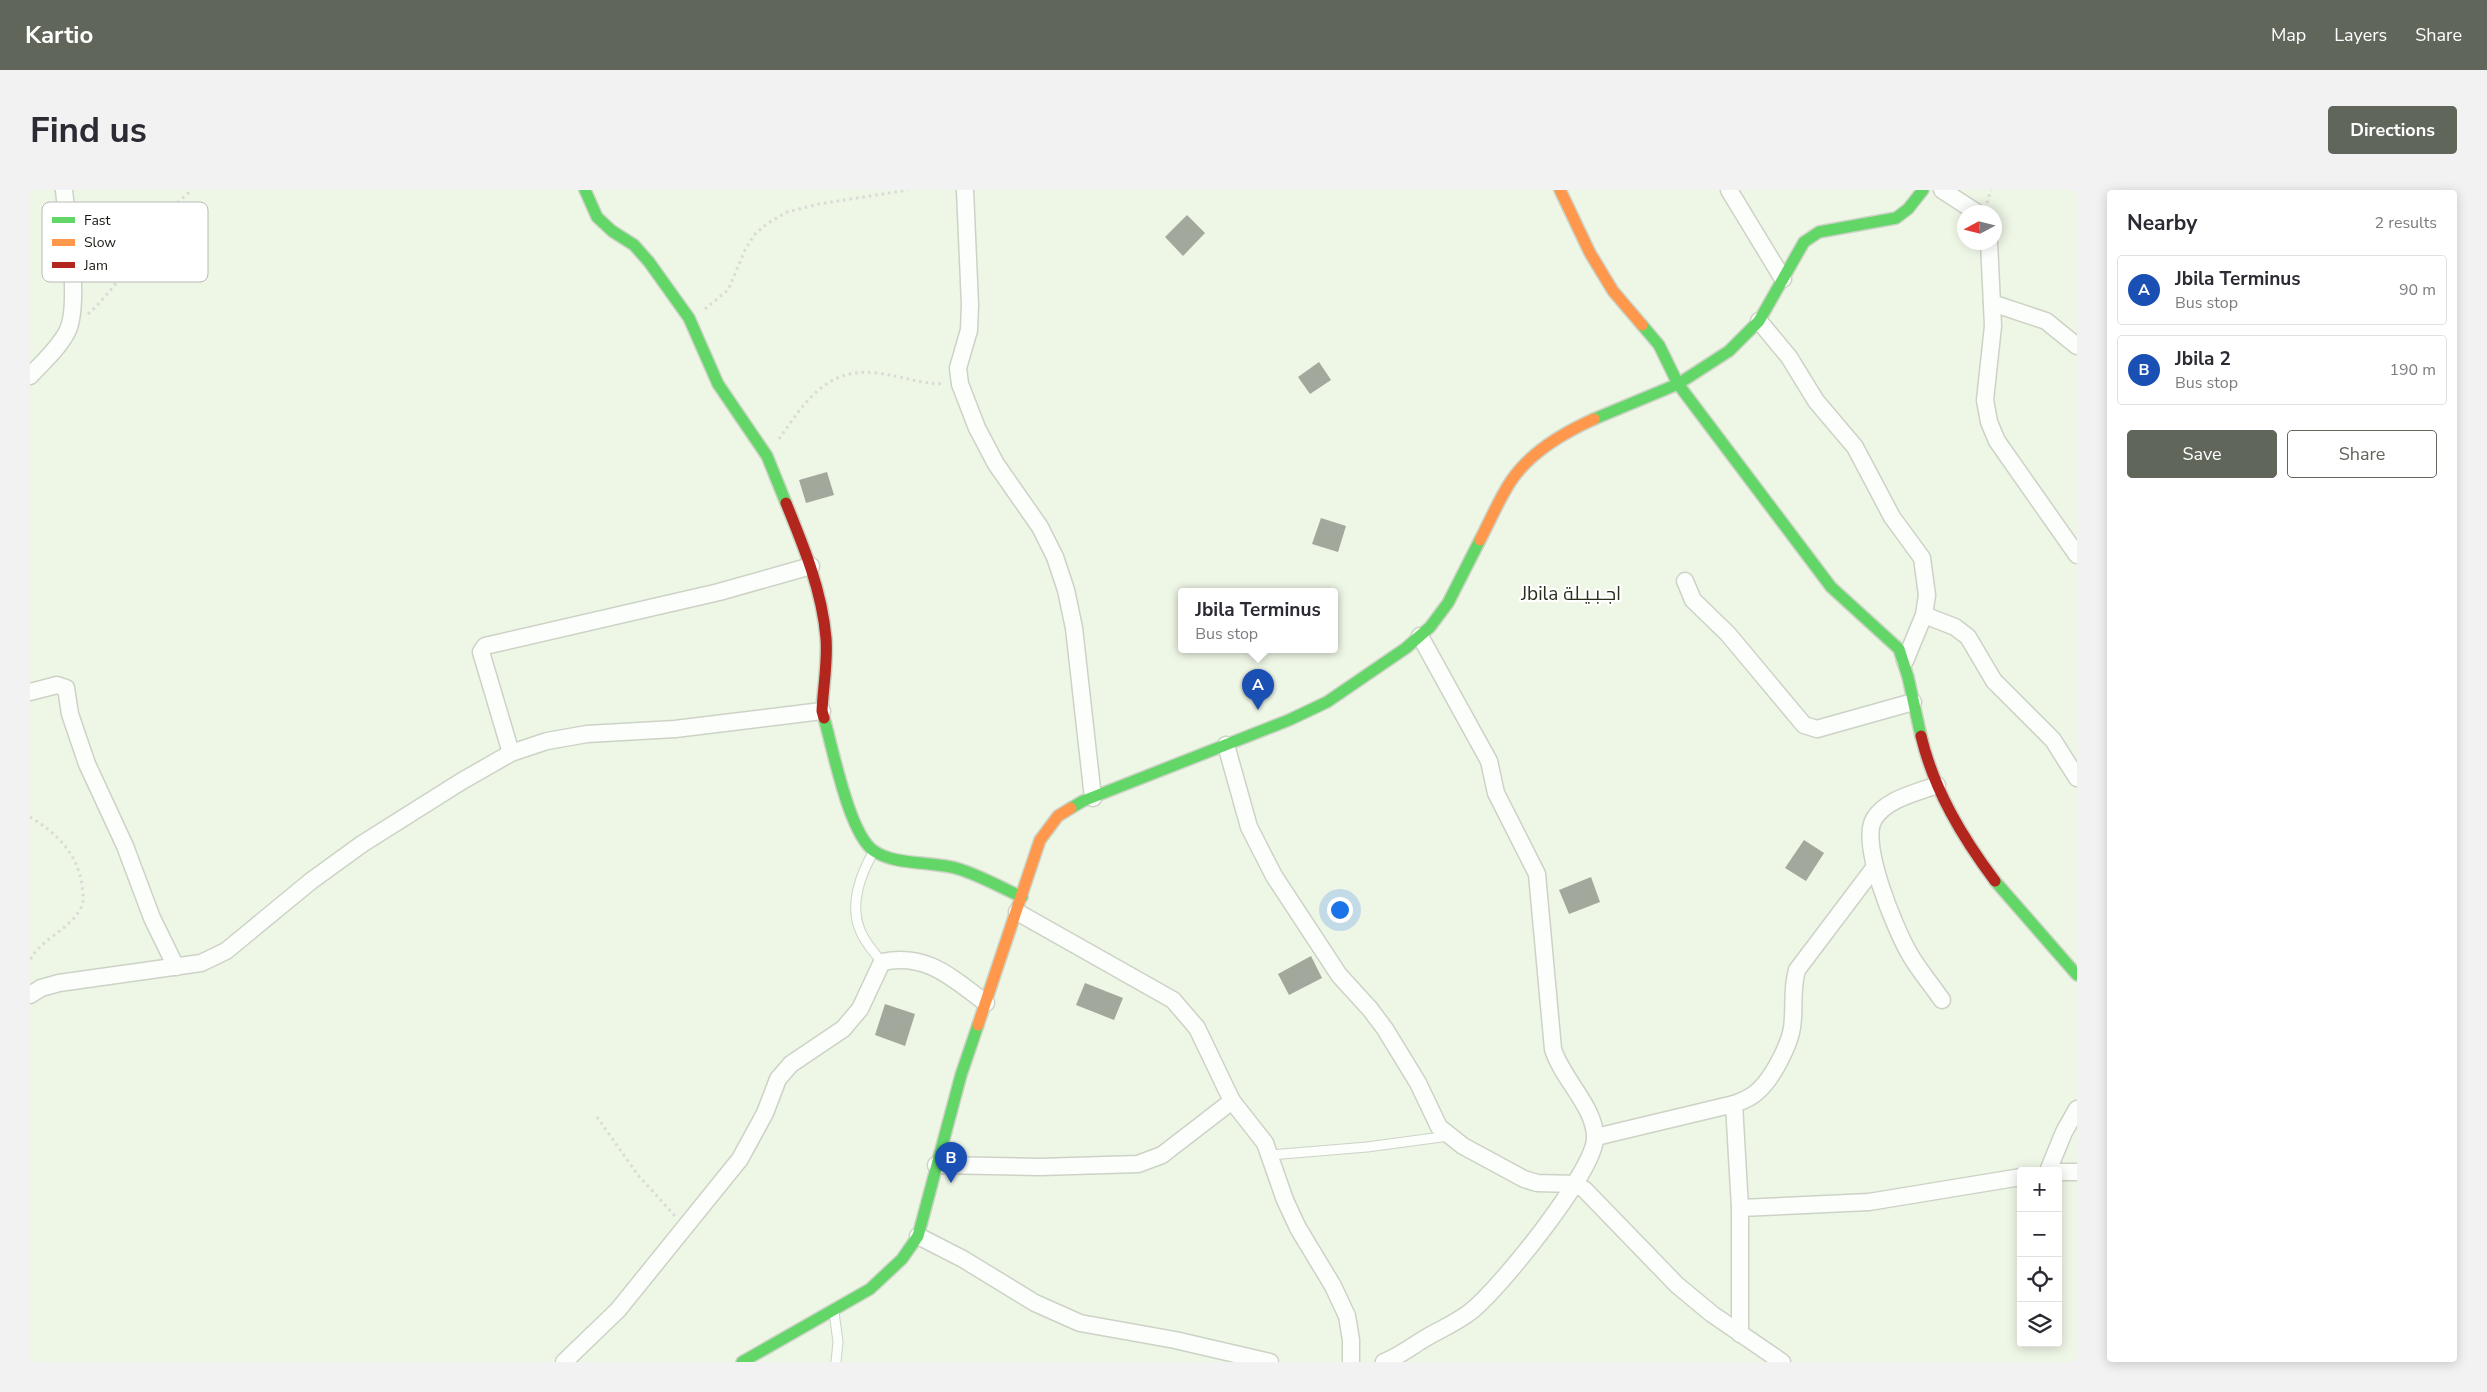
<!DOCTYPE html>
<html lang="en">
<head>
<meta charset="utf-8">
<style>
	:root { --surface:#fff; --page:#f2f2f3; --text:#2b2b33; --muted:#7c7c81; --line:#e1e1e2; --accent:#60665a }
	body { margin:0; font-family:"Nunito Sans",Cairo,sans-serif; background:var(--page); color:var(--text) }
	.controls { position:absolute; right:15px; bottom:15px; display:grid; overflow:hidden; border-radius:5px; box-shadow:0 2px 12px #0003 }
	.controls button { width:45px; height:45px; display:grid; place-items:center; padding:0; border:0; border-bottom:1px solid var(--line); background:var(--surface); color:var(--text); font:25px sans-serif }
	.compass { position:absolute; left:1927px; top:15px; width:45px; height:45px; border-radius:50%; background:var(--surface); box-shadow:0 2px 12px #0003; rotate:263deg }
	.you { position:absolute; left:1309px; top:719px; width:18px; height:18px; margin:-12px; border:4px solid #fff; border-radius:50%; background:#1a73e8; box-shadow:0 0 0 8px #1a73e833 }
	.badge { display:grid; place-items:center; width:32px; height:32px; border-radius:50%; background:var(--accent); color:#fff; font-size:16px; font-weight:700 }
	.pin { position:absolute; translate:-50% -41px; filter:drop-shadow(0 1px 2px #0008) }
	.pin::after { content:''; position:absolute; top:26px; width:18px; height:15px; background:inherit; clip-path:polygon(0 0,100% 0,50% 100%) }
	.popup { position:absolute; left:1148px; top:398px; width:160px; height:65px; box-sizing:border-box; display:grid; place-content:center; border-radius:5px; background:var(--surface); filter:drop-shadow(0 1px 4px #0005); font-size:16px; white-space:nowrap; color:var(--muted) }
	.popup b { font-size:19px; color:var(--text) }
	.popup::after { content:''; position:absolute; left:50%; top:100%; margin-left:-10px; border:10px solid transparent; border-top-color:var(--surface) }
	.list { margin:0; padding:0; list-style:none }
	h2 { display:flex; justify-content:space-between; align-items:center; height:65px; margin:0; padding:0 20px; font-size:21px }
	h2 small { font-size:16px; font-weight:400; color:var(--muted) }
	.list li { display:grid; grid-template-columns:32px 1fr auto; gap:15px; align-items:center; box-sizing:border-box; height:70px; margin:0 10px 10px; padding:0 10px; border:1px solid var(--line); border-radius:5px }
	.list b { display:block; font-size:19px; white-space:nowrap }
	.list p { margin:0; font-size:16px; white-space:nowrap; color:var(--muted) }
	.list em { font-size:16px; font-style:normal; color:var(--muted) }
	.actions { display:flex; gap:10px; padding:15px 20px }
	.actions a { flex:1; padding:11px 0; border:1px solid var(--accent); border-radius:5px; text-align:center; font-size:18px; color:var(--accent) }
	.actions .main { background:var(--accent); color:#fff }
	.icon { flex:none; width:28px; height:28px; fill:none; stroke:currentColor; stroke-width:2; stroke-linecap:round; stroke-linejoin:round }
	.map { position:relative; flex:none; width:2047px; height:1172px; overflow:hidden; border-radius:5px }
	header { display:flex; align-items:center; gap:30px; box-sizing:border-box; height:70px; padding:0 25px; background:var(--accent); color:#fff }
	header strong { font-size:24px }
	nav { display:flex; gap:28px; margin-inline-start:auto; font-size:18px }
	.intro { display:flex; align-items:center; justify-content:space-between; box-sizing:border-box; height:120px; padding:0 30px }
	h1 { margin:0; font-size:35px }
	.button { padding:12px 22px; border-radius:5px; background:var(--accent); color:#fff; font-size:18px; font-weight:700 }
	main { display:flex; gap:30px; padding:0 30px }
	aside { flex:1; background:var(--surface); border-radius:5px; box-shadow:0 2px 12px #0003 }
	.map>svg:first-child { display:block }
</style>
</head>
<body>
<header>
<strong>Kartio</strong>
<nav><a>Map</a><a>Layers</a><a>Share</a></nav>
</header>
<div class="intro"><h1>Find us</h1><a class="button">Directions</a></div>
<main>
<div class="map">
<svg width="2047" height="1172" viewBox="0 0 2047 1172">
	<rect width="100%" height="100%" fill="#eef6e6"/>
	<!-- building -->
	<g fill="#a2a89c">
		<path d="M1157,25L1175,43L1153,66L1135,47Z"/>
		<path d="M1289,172L1301,190L1280,204L1268,187Z"/>
		<path d="M797,282L804,305L776,313L769,290Z"/>
		<path d="M1291,328L1316,336L1308,362L1282,354Z"/>
		<path d="M1774,650L1794,663L1776,691L1755,678Z"/>
		<path d="M1561,687L1570,712L1539,724L1529,700Z"/>
		<path d="M1281,766L1292,788L1259,805L1248,784Z"/>
		<path d="M1055,793L1093,808L1084,830L1046,815Z"/>
		<path d="M855,814L885,824L875,856L845,845Z"/>
	</g>
	<g fill="none" stroke-linecap="round" stroke-linejoin="round">
		<defs>
			<g id="lane">
				<path d="M844,661C831,683 819,714 830,740C834,752 844,762 852,772"/>
				<path d="M1240,965L1337,957L1419,946"/>
				<path d="M804,1122L808,1152L806,1172"/>
			</g>
			<g id="street">
				<path d="M935,0L940,115L939,140L928,178L930,194L947,238L966,274L1010,337L1025,367L1036,400L1044,438L1063,608"/>
				<path d="M1699,0L1753,89"/>
				<path d="M1912,0L1946,22"/>
				<path d="M1959,52L1963,136L1955,210L1959,232L1967,251L2047,365"/>
				<path d="M1962,113L2016,131L2047,156"/>
				<path d="M1729,131L1759,167L1786,211L1825,257L1862,327L1892,368L1897,405L1894,425L1875,471"/>
				<path d="M0,186C13,172 28,159 37,142C51,115 37,32 34,0"/>
				<path d="M1655,391L1663,410L1698,444L1774,535L1787,539L1883,512"/>
				<path d="M1894,425L1925,437L1938,447L1964,491L2023,550L2047,588"/>
				<path d="M0,502L27,495L36,498L40,524L57,574L95,656L122,728L146,777"/>
				<path d="M1196,555L1219,637L1244,686L1309,785L1340,819L1355,839L1388,893L1409,937L1433,956L1494,989L1507,993L1545,994L1555,1000L1647,1095L1682,1124L1752,1172"/>
				<path d="M481,563L451,462L455,456L689,402L781,376"/>
				<path d="M1907,595C1886,603 1856,609 1844,629C1829,653 1865,738 1879,763C1888,779 1901,794 1912,810"/>
				<path d="M987,722L1143,810L1167,838L1202,911L1235,953L1255,1010L1268,1038L1303,1096L1317,1126L1321,1150V1172"/>
				<path d="M0,805L11,798L29,793L171,773L196,761L281,691L332,654L432,591L481,563L517,551L557,544L645,539L792,521"/>
				<path d="M1704,914L1710,1018V1144"/>
				<path d="M1566,947L1704,914C1713,911 1721,908 1728,901C1742,889 1759,856 1762,838C1765,818 1761,801 1767,780L1844,678"/>
				<path d="M906,975L1010,977L1108,974L1132,965L1202,911"/>
				<path d="M2018,981L2034,942L2047,919"/>
				<path d="M2028,982H2047"/>
				<path d="M1710,1018L1839,1012L1991,987"/>
				<path d="M888,1046L933,1069L1005,1113L1050,1133L1145,1150L1240,1172"/>
				<path d="M534,1172L588,1120L710,969L735,923L748,889L761,874L813,839L830,819L852,772C897,762 923,789 956,813"/>
				<path d="M1354,1172C1368,1167 1381,1157 1394,1149C1409,1140 1426,1133 1440,1122C1468,1101 1565,981 1565,948C1566,918 1532,889 1523,859L1507,684L1466,603L1459,571L1390,446"/>
			</g>
			<g id="fast">
				<path d="M555,0L567,27L582,41L604,55L619,72L659,128L688,194L737,266L756,313"/>
				<path d="M1612,135L1629,155L1648,194L1801,397L1869,459L1878,487L1891,546"/>
				<path d="M1564,229L1648,194L1699,161L1729,131L1774,52L1789,42L1866,28L1878,19L1893,0"/>
				<path d="M794,528C803,559 819,644 844,661C866,676 904,671 929,679C951,686 972,698 992,707"/>
				<path d="M1041,618L1053,611L1259,530L1297,512L1376,458L1400,437L1418,413L1450,350"/>
				<path d="M1965,691L2047,785"/>
				<path d="M712,1172L840,1099L872,1069L888,1046L931,885L948,835"/>
			</g>
			<g id="slow">
				<path d="M1530,0L1560,63L1583,101L1612,135"/>
				<path d="M1450,350C1460,331 1469,309 1481,291C1500,262 1533,243 1564,229"/>
				<path d="M948,835L1010,650L1028,626L1041,618"/>
			</g>
			<g id="jam">
				<path d="M756,313C774,357 792,401 796,448C798,472 793,497 792,521L794,528"/>
				<path d="M1891,546C1904,600 1932,647 1965,691"/>
			</g>
		</defs>
		<!-- lane casing -->
		<use href="#lane" stroke="#ccd3c6" stroke-width="11"/>
		<!-- street casing -->
		<use href="#street" stroke="#ccd3c6" stroke-width="19"/>
		<!-- fast casing -->
		<use href="#fast" stroke="#ccd3c6" stroke-width="14"/>
		<!-- slow casing -->
		<use href="#slow" stroke="#ccd3c6" stroke-width="14"/>
		<!-- jam casing -->
		<use href="#jam" stroke="#ccd3c6" stroke-width="14"/>
		<!-- path -->
		<g stroke="#d9dbd7" stroke-width="3" stroke-dasharray="2.5 4" stroke-linecap="butt">
			<path d="M1957,13L1961,0"/>
			<path d="M675,119L698,100L715,60L725,44L738,33L757,22L789,14L878,0"/>
			<path d="M58,124C98,88 120,33 162,0"/>
			<path d="M749,249C775,212 796,177 847,183C872,186 889,194 915,194"/>
			<path d="M0,627C27,643 47,663 52,695C53,704 55,713 49,721C37,741 11,749 0,770"/>
			<path d="M567,927L608,985L645,1026"/>
		</g>
		<!-- lane -->
		<use href="#lane" stroke="#fcfefb" stroke-width="9"/>
		<!-- street -->
		<use href="#street" stroke="#fcfefb" stroke-width="16"/>
		<!-- fast -->
		<use href="#fast" stroke="#63d668" stroke-width="11"/>
		<!-- slow -->
		<use href="#slow" stroke="#ff974d" stroke-width="11"/>
		<!-- jam -->
		<use href="#jam" stroke="#b3261e" stroke-width="11"/>
	</g>
	<g text-anchor="middle" dominant-baseline="central" stroke-width="4.5" stroke-linejoin="round" paint-order="stroke">
		<!-- quarter labels -->
		<g font-size="19" fill="#25301b" stroke="#fff">
			<text x="1541" y="404">Jbila اجـبـيـلة</text>
		</g>
	</g>
	<!-- legend -->
	<rect x="12" y="12" width="166" height="80" rx="8" fill="#fff" stroke="#b8bab7" stroke-width="1"/>
	<rect x="22" y="27" width="23" height="6" fill="#63d668"/>
	<rect x="22" y="49" width="23" height="7" fill="#ff974d"/>
	<rect x="22" y="72" width="23" height="6" fill="#b3261e"/>
	<g font-size="14" fill="#14190f">
		<text x="54" y="35">Fast</text>
		<text x="54" y="57">Slow</text>
		<text x="54" y="80">Jam</text>
	</g>
</svg>
<div class="controls">
<button>+</button>
<button>−</button>
<button><svg class="icon" aria-label="locate" viewBox="0 0 24 24"><circle cx="12" cy="12" r="6"/><path d="M12 2v4M12 18v4M2 12h4M18 12h4"/></svg></button>
<button><svg class="icon" aria-label="layers" viewBox="0 0 24 24"><path d="M12 4l9 5-9 5-9-5zM3 14l9 5 9-5"/></svg></button>
</div>
<svg class="compass" viewBox="-18 -18 36 36"><path d="M0-13l5 13h-10z" fill="#e53935"/><path d="M0 13l5-13h-10z" fill="#7c7c81"/></svg>
<div class="you"></div>
<div class="pin badge" style="left:1228px;top:520px;background:#1a4fb4">A</div>
<div class="popup"><b>Jbila Terminus</b>Bus stop</div>
<div class="pin badge" style="left:921px;top:993px;background:#1a4fb4">B</div>
</div>
<aside>
<h2>Nearby<small>2 results</small></h2>
<ul class="list">
<li><span class="badge" style="background:#1a4fb4">A</span><div><b>Jbila Terminus</b><p>Bus stop</p></div><em>90 m</em></li>
<li><span class="badge" style="background:#1a4fb4">B</span><div><b>Jbila 2</b><p>Bus stop</p></div><em>190 m</em></li>
</ul>
<div class="actions"><a class="main">Save</a><a>Share</a></div>
</aside>
</main>
</body>
</html>
